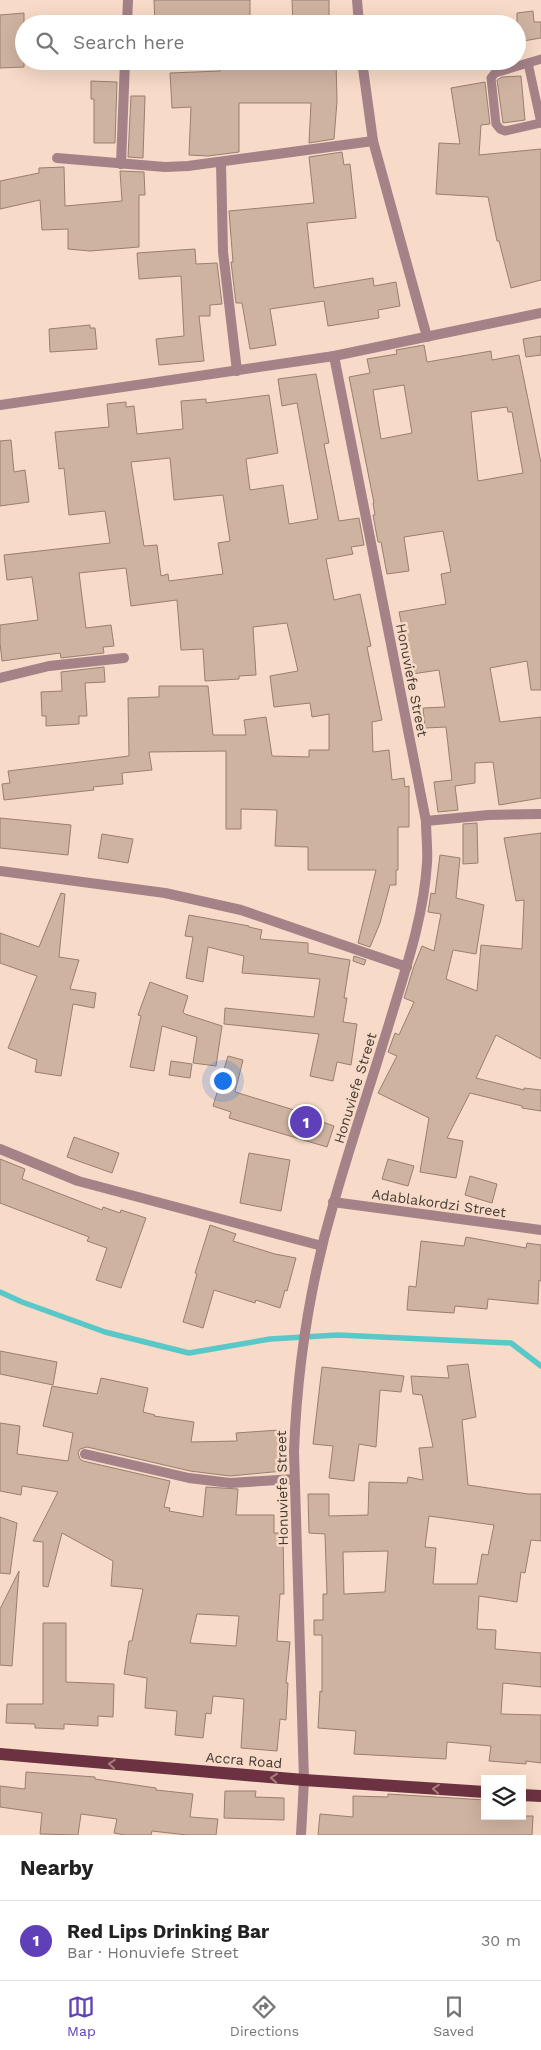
<!DOCTYPE html>
<html lang="en">
<head>
<meta charset="utf-8">
<style>
	:root { --surface:#fff; --page:#f6f6f6; --text:#222; --muted:#767676; --line:#e0e0e0; --accent:#5f40b8 }
	body { margin:0; font-family:"Work Sans",sans-serif; background:var(--page); color:var(--text) }
	.controls { position:absolute; right:15px; bottom:15px; display:grid; overflow:hidden; border-radius:0px; box-shadow:0 5px 20px #0002 }
	.controls button { width:45px; height:45px; display:grid; place-items:center; padding:0; border:0; border-bottom:1px solid var(--line); background:var(--surface); color:var(--text); font:25px sans-serif }
	.you { position:absolute; left:222px; top:1080px; width:18px; height:18px; margin:-12px; border:4px solid #fff; border-radius:50%; background:#1a73e8; box-shadow:0 0 0 8px #1a73e833 }
	.badge { display:grid; place-items:center; width:32px; height:32px; border-radius:50%; background:var(--accent); color:#fff; font-size:16px; font-weight:700 }
	.pin { position:absolute; translate:-50% -50%; border:2px solid #fff; box-shadow:0 1px 5px #0006 }
	.list { margin:0; padding:0; list-style:none }
	h2 { display:flex; justify-content:space-between; align-items:center; height:65px; margin:0; padding:0 20px; font-size:21px }
	h2 small { font-size:16px; font-weight:400; color:var(--muted) }
	.list li { display:grid; grid-template-columns:32px 1fr auto; gap:15px; align-items:center; box-sizing:border-box; height:80px; padding:0 20px; border-top:1px solid var(--line) }
	.list b { display:block; font-size:19px; white-space:nowrap }
	.list p { margin:0; font-size:16px; white-space:nowrap; color:var(--muted) }
	.list em { font-size:16px; font-style:normal; color:var(--muted) }
	.icon { flex:none; width:28px; height:28px; fill:none; stroke:currentColor; stroke-width:2; stroke-linecap:round; stroke-linejoin:round }
	.map { position:relative; flex:none; width:541px; height:1835px; overflow:hidden }
	.search { position:absolute; background:var(--surface); box-shadow:0 5px 20px #0002; left:15px; right:15px; top:15px; height:55px; display:flex; align-items:center; gap:12px; box-sizing:border-box; padding:0 18px; border-radius:28px; color:var(--muted); font-size:19px }
	.sheet { height:145px; background:var(--surface) }
	nav { display:flex; justify-content:space-around; align-items:center; box-sizing:border-box; height:70px; border-top:1px solid var(--line); background:var(--surface); font-size:14px; color:var(--muted) }
	nav a { display:grid; justify-items:center; gap:2px }
	nav .on { color:var(--accent) }
	.map>svg:first-child { display:block }
</style>
</head>
<body>
<div class="map">
<svg width="541" height="1835" viewBox="0 0 541 1835">
	<rect width="100%" height="100%" fill="#f7dac7"/>
	<g fill="none" stroke-linecap="round" stroke-linejoin="round">
		<!-- stream -->
		<path stroke="#59c8c8" stroke-width="5.5" d="M0,1292L22,1302L105,1332L189,1353L270,1339L338,1335L511,1343L541,1366"/>
	</g>
	<!-- building -->
	<g fill="#cfb3a1" stroke="#997f6e" fill-rule="evenodd">
		<path d="M154,0H250V24H155Z"/>
		<path d="M292,0H329V24H293Z"/>
		<path d="M533,11L534,22H541V38L517,42V13Z"/>
		<path d="M24,13V67L0,68V15Z"/>
		<path d="M219,61H336L337,101L334,139L309,143L311,103H239V152L208,156L189,155L191,107L172,108L170,73L220,71Z"/>
		<path d="M521,76L525,120L503,123L497,80L502,77Z"/>
		<path d="M91,81L117,82L115,143H94V99H91Z"/>
		<path d="M485,82L490,124L481,125L479,155L541,149V280L511,288L499,241H497L488,197L436,194L439,143L460,144L451,88Z"/>
		<path d="M131,96H145L143,158L128,157Z"/>
		<path d="M342,152L344,165L350,164L356,218L307,223L314,288L373,278L374,286L396,282L400,306L378,310L379,318L328,326L324,301L270,309L276,345L250,349L242,303H236L231,262H233L229,211L314,203L309,157Z"/>
		<path d="M64,167L65,206L122,201L120,171L144,172L145,195H139V247L90,251L68,249V229L42,230L40,200L0,209V181L39,173V168Z"/>
		<path d="M195,249L196,264L217,263L222,304L210,305V316H199L204,361L159,365L156,339L184,336L181,276L139,279L137,253Z"/>
		<path d="M90,325V328H95L97,349L50,352L49,329Z"/>
		<path d="M541,336V355L526,357L523,339Z"/>
		<path d="M424,345L427,362L491,351L492,360L519,355L541,463V690H531L527,661L490,668L500,722L541,717V798L499,805L493,762L475,763V783L455,786L458,810L438,812L434,782L452,780L446,727L425,728L423,708L445,707L439,670L412,674L399,612L446,604L441,574L451,572L443,531L404,537L409,571L387,574L381,542H378L373,515H375L373,503H374L349,377L370,373L367,359L397,354L396,350ZM404,385L412,433L381,439L373,390ZM507,407L508,412H512L523,473L478,481L471,412Z"/>
		<path d="M316,374L329,443L324,444L339,521L359,518L364,545L351,547L353,554L326,559L334,600L360,594L371,646L367,647L382,720L372,722L373,752L389,750L392,780L404,778L405,787L409,786V827H398V870H396V885H390L380,923L370,947L358,943L376,870H308V847L275,846L277,810L241,809V829H226V751L149,752L152,770L122,773L123,784L93,787L94,790L4,800L2,784L10,783L8,771L129,756L128,698L159,697V686H208L213,735H246L244,720L266,717L272,756L309,757V750H329V714L312,717L310,703L274,707L270,676L298,671L287,623L253,627L256,675L239,676V679L205,681L203,649L181,650L177,600L131,606L126,568L79,573L86,628L111,625L114,646L103,647L104,653L61,658L60,653L2,661L0,643V625L38,620L32,577L7,580L4,555L110,543L105,511L69,515L64,468L59,469L55,432L109,427L107,404L126,402V407L134,406L137,434L183,429L181,401L206,399V403L269,395L278,453L246,459L250,490L283,485L289,524L318,519L297,403L282,406L278,379ZM170,458L174,500L223,495L230,541L218,543L223,574L169,581L168,574L161,576L157,545L144,546L131,462Z"/>
		<path d="M11,440L14,472L25,470L29,502L0,506V441Z"/>
		<path d="M104,667L105,682L85,683L87,716H79V724L46,726V716H42L41,692L62,691L61,672Z"/>
		<path d="M0,818L71,825L68,855L0,848Z"/>
		<path d="M477,823L478,863L463,864V824Z"/>
		<path d="M541,833V1059L496,1035L476,1078L524,1090V1088L541,1090V1111L522,1108V1106L470,1093L447,1138L463,1141L456,1178L420,1172L429,1118L378,1093L397,1056L388,1052L395,1033L399,1035L414,1002L404,998L414,966L422,946L434,951L441,914L428,912L431,893L435,894L440,855L460,858L456,898L484,905L476,954L453,950L446,979L477,991L481,945L522,949L524,900L516,901L504,838Z"/>
		<path d="M102,834L133,839L128,863L98,858Z"/>
		<path d="M61,893L65,894L59,957L79,960L70,989L96,993L94,1008L73,1004L61,1076L35,1072L37,1060L8,1048L37,976L0,963V933L39,947Z"/>
		<path d="M189,915L249,926V927L262,930L260,939L308,943V953L350,960L344,998H347L343,1022L357,1024L351,1065L337,1062L333,1081L310,1076L319,1034L224,1024L225,1008L314,1017L320,979L242,973L244,956L208,947L203,982L186,978L193,937L185,936Z"/>
		<path d="M354,956L366,960L364,965L353,961Z"/>
		<path d="M150,982L188,996L183,1012L185,1014L222,1026L216,1066L193,1063L197,1037L162,1026L154,1071L130,1067L141,1016L138,1015Z"/>
		<path d="M228,1056L243,1060L235,1092L304,1113L303,1115L334,1126L327,1147L229,1118L231,1112L213,1106Z"/>
		<path d="M171,1061L192,1064L190,1078L169,1075Z"/>
		<path d="M74,1137L119,1153L112,1173L67,1157Z"/>
		<path d="M249,1153L290,1160L281,1211L240,1203Z"/>
		<path d="M0,1159L25,1169L22,1179L102,1210L103,1207L120,1213L121,1210L146,1218L121,1288L96,1280L107,1248L87,1241L89,1237L0,1203Z"/>
		<path d="M388,1159L414,1166L408,1186L382,1179Z"/>
		<path d="M470,1176L497,1184L492,1203L465,1195Z"/>
		<path d="M210,1225L236,1234L233,1241L275,1254L296,1258L287,1291L285,1290L280,1308L256,1300L255,1303L214,1290L203,1328L183,1322L197,1274L195,1273Z"/>
		<path d="M466,1237L526,1248L527,1243L541,1245V1281L539,1280L538,1304L488,1299L487,1309L455,1306L454,1313L407,1310L409,1286L416,1287L421,1241L464,1246Z"/>
		<path d="M0,1351L57,1362L53,1385L0,1374Z"/>
		<path d="M468,1364L476,1417L462,1420L468,1485L528,1494H541V1541L531,1540L525,1573L521,1572L517,1602L479,1596L477,1629L496,1630L495,1649L541,1653V1687L503,1683L501,1714L541,1715V1763L526,1761V1764L489,1761L491,1746L447,1742L446,1759L354,1754L356,1731L318,1728L320,1691L322,1692V1635H314V1620H323V1594H327L325,1534L309,1533L308,1494H329V1516L368,1515L369,1482L407,1483L408,1477L423,1480L419,1448L433,1447L422,1395L413,1394L411,1376L449,1378L447,1366ZM429,1516L494,1525L488,1555L482,1554L477,1584H433L436,1548L425,1547ZM388,1551L385,1592L344,1594L343,1552Z"/>
		<path d="M322,1367L404,1376L401,1392L380,1390L376,1447L359,1444L354,1481L329,1478L333,1446L313,1444Z"/>
		<path d="M101,1378L148,1388L143,1412L155,1415L154,1416L194,1422L191,1442L237,1441L236,1433L279,1430L283,1471L230,1476L190,1471L87,1447L80,1449L78,1453L80,1459L83,1461L170,1481L164,1507L170,1508L169,1511L203,1517L206,1487L238,1489L236,1515H274V1533H283L284,1594H280L277,1641L290,1642L286,1683H288L286,1720L280,1719L277,1751L241,1748L244,1699L213,1696L211,1714L206,1713L203,1738L175,1735L177,1711L145,1708L147,1678L124,1674L129,1641H132L143,1589L111,1586L113,1561L62,1533L48,1587L43,1586V1542L33,1541L58,1492L22,1486L21,1495L0,1491V1423L20,1426L17,1454L68,1461L73,1433L43,1426L52,1386L97,1394ZM197,1614L239,1616L236,1646L190,1643Z"/>
		<path d="M0,1517L17,1523L10,1574L0,1573Z"/>
		<path d="M19,1571L12,1666L0,1665V1609Z"/>
		<path d="M43,1623H66V1682L114,1684L113,1717L98,1716V1726L64,1724V1729L35,1728V1724L6,1723L7,1704H43Z"/>
		<path d="M26,1772L95,1777V1779L156,1788V1790L193,1794L190,1817L218,1819L216,1835H187L152,1831L151,1835H125L114,1833L117,1819L81,1814L78,1835L40,1834L42,1813L0,1807V1786L25,1789Z"/>
		<path d="M225,1791H256L255,1797L284,1798V1820L224,1818Z"/>
		<path d="M388,1794L485,1800V1816H533L532,1835H318L320,1814L353,1817V1796L388,1797Z"/>
	</g>
	<g fill="none" stroke-linecap="round" stroke-linejoin="round">
		<!-- lane -->
		<g stroke="#a58188" stroke-width="9">
			<path d="M541,59L495,73L491,78L496,124L500,129L505,131L541,123"/>
			<path d="M528,63L541,123"/>
		</g>
		<!-- street -->
		<g stroke="#a58188" stroke-width="10">
			<path d="M357,0L359,24"/>
			<path d="M127,24L128,0"/>
			<path d="M362,61L373,141L427,337"/>
			<path d="M57,158L165,167L188,166L373,141"/>
			<path d="M221,163L223,252L237,371"/>
			<path d="M121,164L125,61"/>
			<path d="M0,405L334,356L541,313"/>
			<path d="M0,678L49,666L124,658"/>
			<path d="M426,821L488,815L541,814"/>
			<path d="M0,871L165,893L241,910L407,967"/>
			<path d="M0,1149L78,1181L322,1246"/>
			<path d="M333,1202L541,1230"/>
			<path d="M85,1454L189,1478L230,1483L294,1479"/>
			<path d="M301,1835L304,1780L294,1452C297,1368 310,1283 334,1202C352,1139 373,1077 392,1014C407,965 424,914 427,863C428,849 426,835 426,821L334,356"/>
		</g>
		<!-- primary -->
		<g stroke="#6d3241" stroke-width="12">
			<path d="M0,1754L304,1780L485,1792"/>
			<path d="M522,1795L541,1796"/>
		</g>
	</g>
	<!-- one-way arrows -->
	<defs><path id="oneway-chevron" d="M-2-3.5L2.5 0L-2 3.5" fill="none" stroke-width="1.6" stroke-linecap="round" stroke-linejoin="round" transform="scale(1.25)"/></defs>
	<g stroke="#ab7e7d">
		<use href="#oneway-chevron" transform="translate(112 1764) rotate(-175)"/>
		<use href="#oneway-chevron" transform="translate(274 1778) rotate(-175)"/>
		<use href="#oneway-chevron" transform="translate(436 1789) rotate(-176)"/>
	</g>
	<g text-anchor="middle" dominant-baseline="central" stroke-width="5" stroke-linejoin="round" paint-order="stroke">
		<!-- street labels -->
		<g font-size="14" fill="#453a32" stroke="#f7dac7">
			<text transform="translate(412 680) rotate(79)">Honuviefe Street</text>
			<text transform="translate(355 1088) rotate(-73)">Honuviefe Street</text>
			<text transform="translate(439 1203) rotate(8)">Adablakordzi Street</text>
			<text transform="translate(282 1488) rotate(-91)">Honuviefe Street</text>
			<text transform="translate(244 1760) rotate(5)">Accra Road</text>
		</g>
	</g>
</svg>
<div class="controls">
<button><svg class="icon" aria-label="layers" viewBox="0 0 24 24"><path d="M12 4l9 5-9 5-9-5zM3 14l9 5 9-5"/></svg></button>
</div>
<div class="you"></div>
<div class="pin badge" style="left:306px;top:1122px">1</div>
<div class="search"><svg class="icon" aria-label="search" viewBox="0 0 24 24"><circle cx="10" cy="10" r="6"/><path d="M15 15l6 6"/></svg>Search here</div>
</div>
<section class="sheet">
<h2>Nearby<small></small></h2>
<ul class="list">
<li><span class="badge">1</span><div><b>Red Lips Drinking Bar</b><p>Bar · Honuviefe Street</p></div><em>30 m</em></li>
</ul>
</section>
<nav>
<a class="on"><svg class="icon" aria-label="map" viewBox="0 0 24 24"><path d="M3 6l6-2 6 2 6-2v14l-6 2-6-2-6 2zM9 4v14M15 6v14"/></svg>Map</a>
<a><svg class="icon" aria-label="directions" viewBox="0 0 24 24"><path d="M12 3l9 9-9 9-9-9zM9 14v-3h6M13 9l2 2-2 2"/></svg>Directions</a>
<a><svg class="icon" aria-label="saved" viewBox="0 0 24 24"><path d="M7 4h10v16l-5-4-5 4z"/></svg>Saved</a>
</nav>
</body>
</html>
